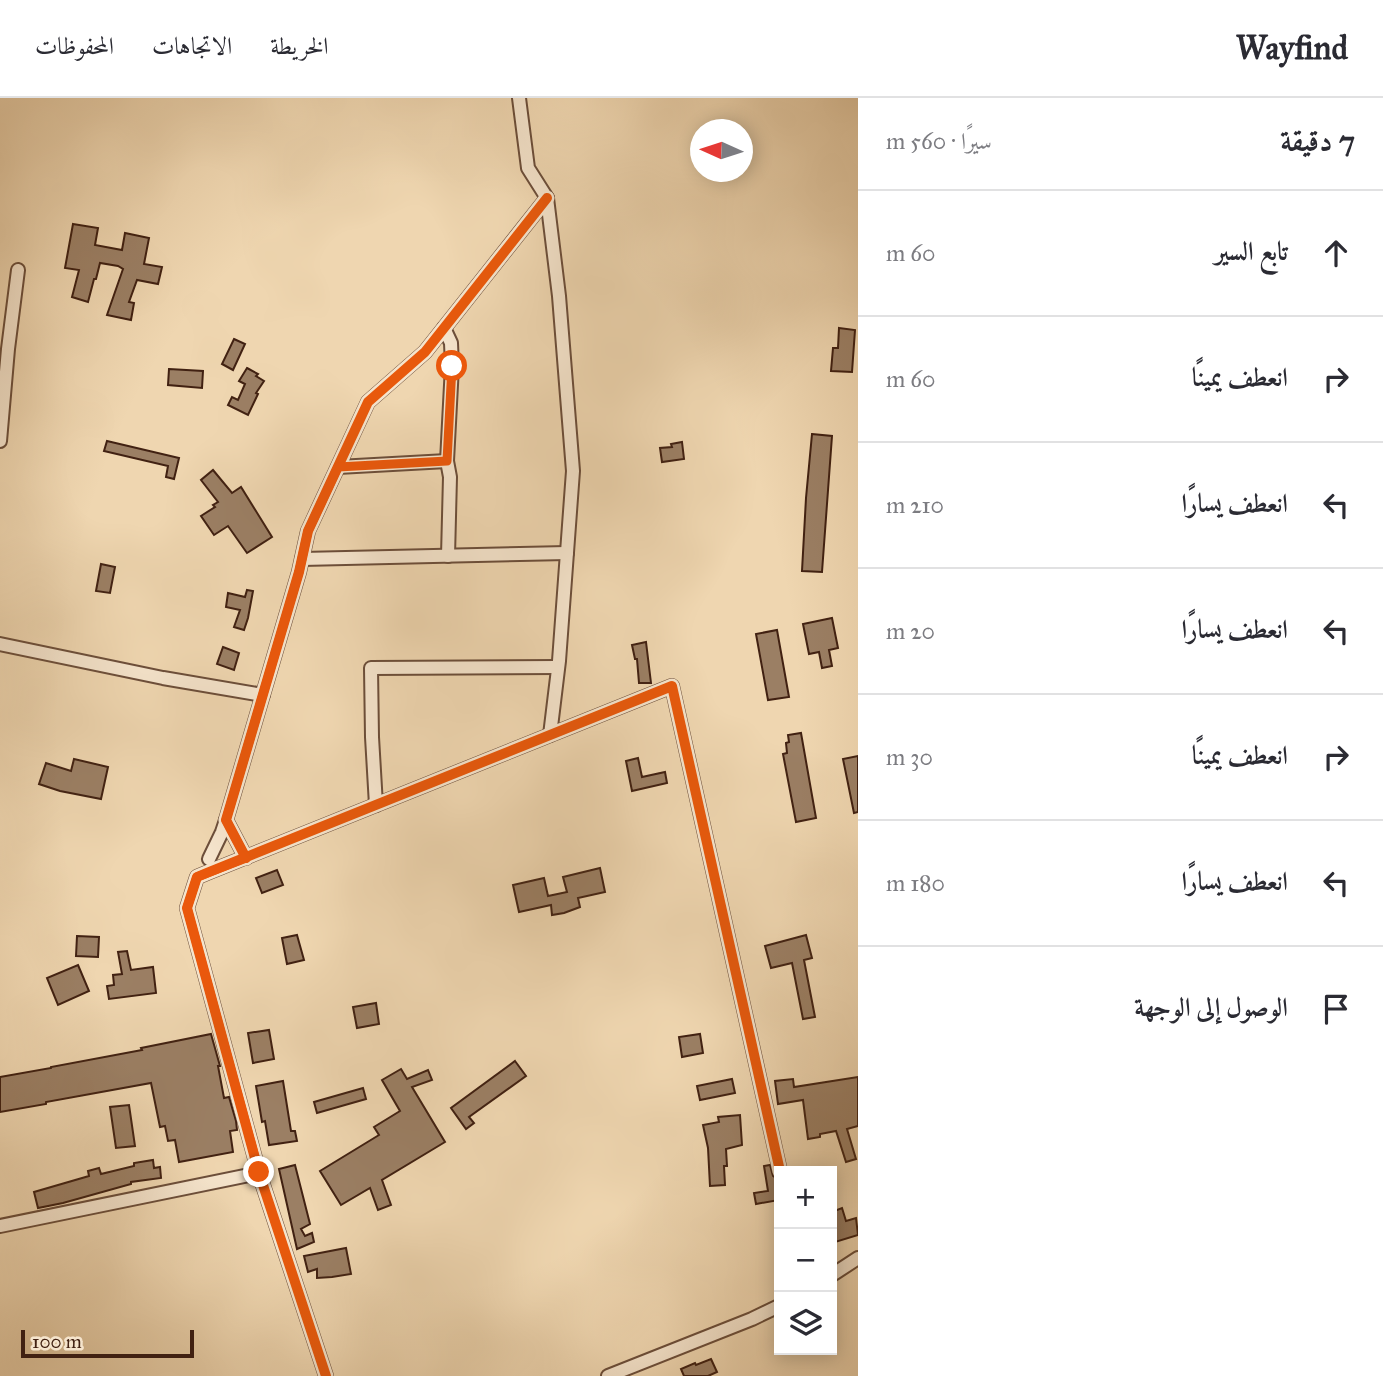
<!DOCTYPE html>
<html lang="ar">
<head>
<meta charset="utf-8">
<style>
	:root { --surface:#fff; --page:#f7f7f7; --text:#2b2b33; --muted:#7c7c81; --line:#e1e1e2 }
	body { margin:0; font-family:"IM FELL Great Primer",Amiri,serif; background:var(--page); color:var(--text); direction:rtl }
	.controls { position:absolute; right:21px; bottom:21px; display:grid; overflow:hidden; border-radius:0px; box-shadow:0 4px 18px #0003 }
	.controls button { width:63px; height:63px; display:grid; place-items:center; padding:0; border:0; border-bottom:2px solid var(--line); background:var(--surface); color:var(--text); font:35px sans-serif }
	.compass { position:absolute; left:690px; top:21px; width:63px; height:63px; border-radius:50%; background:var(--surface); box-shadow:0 4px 18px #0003; rotate:273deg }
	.scale { position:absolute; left:21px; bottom:18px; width:173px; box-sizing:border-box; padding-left:7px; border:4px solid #412112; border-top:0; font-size:19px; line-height:24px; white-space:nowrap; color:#412112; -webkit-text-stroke:5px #f5e4cc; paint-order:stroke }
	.stop { position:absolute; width:21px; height:21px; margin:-16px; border:5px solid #ea580c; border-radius:50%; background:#fff }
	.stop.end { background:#ea580c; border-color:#fff; box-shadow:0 2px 7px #0008 }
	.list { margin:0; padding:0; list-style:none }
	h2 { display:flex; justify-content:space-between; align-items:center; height:91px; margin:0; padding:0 28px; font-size:30px }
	h2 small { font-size:23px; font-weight:400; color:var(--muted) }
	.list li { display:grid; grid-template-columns:46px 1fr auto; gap:21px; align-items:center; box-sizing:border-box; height:126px; padding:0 28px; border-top:2px solid var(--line) }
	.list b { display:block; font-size:26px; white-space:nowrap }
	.list em { font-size:23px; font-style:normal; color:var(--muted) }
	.icon { flex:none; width:38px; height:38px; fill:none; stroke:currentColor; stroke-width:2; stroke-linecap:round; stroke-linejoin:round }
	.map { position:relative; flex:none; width:858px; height:1278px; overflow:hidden; direction:ltr }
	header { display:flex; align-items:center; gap:42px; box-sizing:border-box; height:98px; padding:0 35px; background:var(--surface); border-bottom:2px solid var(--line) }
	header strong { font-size:33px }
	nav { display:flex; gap:38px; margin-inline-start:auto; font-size:24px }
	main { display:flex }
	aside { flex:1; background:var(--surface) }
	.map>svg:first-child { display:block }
</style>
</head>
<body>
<header>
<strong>Wayfind</strong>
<nav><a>الخريطة</a><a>الاتجاهات</a><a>المحفوظات</a></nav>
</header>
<main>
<aside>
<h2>7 دقيقة<small>سيرًا · 560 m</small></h2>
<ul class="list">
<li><svg class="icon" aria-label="ahead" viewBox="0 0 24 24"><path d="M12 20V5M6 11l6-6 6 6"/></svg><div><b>تابع السير</b></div><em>60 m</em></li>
<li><svg class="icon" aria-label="right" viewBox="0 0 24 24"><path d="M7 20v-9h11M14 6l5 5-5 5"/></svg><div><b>انعطف يمينًا</b></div><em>60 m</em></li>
<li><svg class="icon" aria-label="left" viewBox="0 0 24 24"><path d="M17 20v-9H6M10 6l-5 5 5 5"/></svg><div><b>انعطف يسارًا</b></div><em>210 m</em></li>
<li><svg class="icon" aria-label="left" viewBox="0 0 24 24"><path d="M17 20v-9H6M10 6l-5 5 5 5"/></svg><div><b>انعطف يسارًا</b></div><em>20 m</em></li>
<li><svg class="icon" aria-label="right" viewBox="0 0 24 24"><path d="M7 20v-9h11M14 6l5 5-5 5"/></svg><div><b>انعطف يمينًا</b></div><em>30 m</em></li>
<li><svg class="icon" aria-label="left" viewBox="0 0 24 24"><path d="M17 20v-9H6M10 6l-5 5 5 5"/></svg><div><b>انعطف يسارًا</b></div><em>180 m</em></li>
<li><svg class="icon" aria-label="arrive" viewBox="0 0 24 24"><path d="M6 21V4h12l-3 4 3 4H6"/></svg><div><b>الوصول إلى الوجهة</b></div></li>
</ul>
</aside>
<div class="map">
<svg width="858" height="1278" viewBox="0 0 858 1278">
	<rect width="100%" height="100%" fill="#efd6b0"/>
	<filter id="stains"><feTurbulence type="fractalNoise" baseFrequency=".00286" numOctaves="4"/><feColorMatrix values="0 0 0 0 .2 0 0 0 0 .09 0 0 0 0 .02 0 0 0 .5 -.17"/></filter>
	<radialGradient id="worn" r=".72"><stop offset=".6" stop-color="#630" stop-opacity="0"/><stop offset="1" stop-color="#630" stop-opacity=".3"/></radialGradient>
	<!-- building -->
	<g fill="#9b7f64" stroke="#412112" stroke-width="2">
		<path d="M73,126L98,130L95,147L122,152L125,135L149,140L144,166L162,169L158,186L137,182L129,204L134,205L131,222L107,217L123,171L118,168L100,165L96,181H94L88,204L72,199L79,172L65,170Z"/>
		<path d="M839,230L855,232L852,274L831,273L833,250H838Z"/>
		<path d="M234,241L245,246L233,272L222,266Z"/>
		<path d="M247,270L258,276L256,278L264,283L256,295L258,296L248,317L228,307L232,299L238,302L245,286L239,283Z"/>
		<path d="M169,271L203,273L202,290L168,287Z"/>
		<path d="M812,336L832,338L822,474L802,473L806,400Z"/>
		<path d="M107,343L179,360L174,381L166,379L168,368L104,353Z"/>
		<path d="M682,344L684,361L662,364L660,350L672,349L671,346Z"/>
		<path d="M213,372L232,395L241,389L272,439L247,455L228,428L214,437L201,418L215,409L213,407L218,404L201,382Z"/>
		<path d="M101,466L115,469L110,495L96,493Z"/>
		<path d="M247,492L253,493L248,520L244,532L234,529L240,512L226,509L228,495L245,499Z"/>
		<path d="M832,520L838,550L829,552L832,568L822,570L819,554L809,556L803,526Z"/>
		<path d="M777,532L789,599L768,602L756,536Z"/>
		<path d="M646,544L651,585H639L637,561H635L632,547Z"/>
		<path d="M223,549L239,555L234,572L217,566Z"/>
		<path d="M801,635L816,720L796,724L783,656L787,655L786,645L789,644L788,637Z"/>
		<path d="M858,658V714L854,715L843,661Z"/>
		<path d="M638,660L642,679L665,674L667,685L632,693L626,663Z"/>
		<path d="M74,661L108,669L101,701L60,693L39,686L46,665L71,673Z"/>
		<path d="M600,770L605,794L578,800L580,809L564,815L552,817L551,807L519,814L513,787L544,780L548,798L567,794L563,779Z"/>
		<path d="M277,772L283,787L262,795L256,780Z"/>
		<path d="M297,837L304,862L287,866L282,840Z"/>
		<path d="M806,837L812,860L804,862L815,919L803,921L792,865L771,870L765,848Z"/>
		<path d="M77,838L99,839L98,859L76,858Z"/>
		<path d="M127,853L131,872L153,869L156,895L109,901L107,888L114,887L113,877L122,876L118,854Z"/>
		<path d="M78,867L89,893L58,907L47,880Z"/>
		<path d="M376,905L379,926L357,930L353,909Z"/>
		<path d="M269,932L274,961L253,965L248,935Z"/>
		<path d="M211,936L220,968H218L224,1000L229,999L236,1023L237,1032L230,1033L233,1054L179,1064L175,1042L168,1043L165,1028L160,1029L151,985L46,1004V1006L0,1014V979L51,970V969L142,952L141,950Z"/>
		<path d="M700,936L703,955L682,959L679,939Z"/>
		<path d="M515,963L526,978L469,1019L474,1025L466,1031L451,1010Z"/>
		<path d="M401,971L407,981L428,972L432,982L412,989L445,1044L382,1082L391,1107L378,1112L370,1090L341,1107L320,1073L379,1037L374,1029L400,1013L382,982Z"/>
		<path d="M858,979V1028L847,1031L856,1061L846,1064L836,1033L820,1036V1039L808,1041L803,1002L778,1006L775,983L793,981L794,989Z"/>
		<path d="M732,981L735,995L700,1002L697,988Z"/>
		<path d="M283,983L291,1033H295L297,1043L269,1047L265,1023L262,1024L256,988Z"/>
		<path d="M363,990L366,1001L317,1015L314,1004Z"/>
		<path d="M129,1007L135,1048L116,1050L110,1009Z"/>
		<path d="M740,1017L742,1047L726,1051L727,1068H724L725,1087L710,1088L708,1050L703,1027L719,1024L718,1019Z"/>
		<path d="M153,1062L154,1070L160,1069L161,1080L131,1084V1086L63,1105L38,1110L34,1094L89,1078L88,1073L99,1070L101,1076L134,1068V1065Z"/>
		<path d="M295,1067L310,1126L301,1131L305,1138L312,1135L314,1144L297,1151L279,1071Z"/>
		<path d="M770,1067L773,1078L779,1082V1102L756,1106L754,1095L768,1093L764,1068Z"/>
		<path d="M842,1110L846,1123L856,1120L858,1137L832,1145V1114Z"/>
		<path d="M346,1150L351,1176L332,1179L317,1180V1171L308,1174L304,1158Z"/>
		<path d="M711,1261L717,1274L708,1278H684L681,1271L695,1265L696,1267Z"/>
	</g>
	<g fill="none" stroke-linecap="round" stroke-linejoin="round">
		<defs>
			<g id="minor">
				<path d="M519,0L528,70L547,100L559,198L573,373L559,563L550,637"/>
				<path d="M444,230L451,245L452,268L447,363L450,379L448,458"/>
				<path d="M0,343L8,251L18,172"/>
				<path d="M338,369L447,363"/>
				<path d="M302,461L567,455"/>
				<path d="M0,546L163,580L263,597"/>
				<path d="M376,707L372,639L371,570L558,569"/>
				<path d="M246,760L226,722L299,474L308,433L368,304L425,254L547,100"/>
				<path d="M209,761L222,734L226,722"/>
				<path d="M0,1128L259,1075"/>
				<path d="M832,1177L858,1160"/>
				<path d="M326,1278L259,1075L187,810L197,779L209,774L672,588L780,1073"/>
				<path d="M608,1278L752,1221L779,1208"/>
			</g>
		</defs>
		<!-- minor casing -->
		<use href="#minor" stroke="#6c4e3a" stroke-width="16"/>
		<!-- minor -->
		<use href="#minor" stroke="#f5e4cc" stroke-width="12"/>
		<defs>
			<g id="cycleway">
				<path d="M246,760L226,722L299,474L308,433L368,304L425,254L547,100"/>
				<path d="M326,1278L259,1075L187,810L197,779L209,774L672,588L780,1073"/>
			</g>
		</defs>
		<!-- cycleway casing -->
		<use href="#cycleway" stroke="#f5e4cc" stroke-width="15"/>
		<!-- cycleway -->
		<use href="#cycleway" stroke="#e8590c" stroke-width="10"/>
	</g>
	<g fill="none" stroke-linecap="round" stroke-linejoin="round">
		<!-- route -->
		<path stroke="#ea580c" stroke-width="9" d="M259,1074L187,810L197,779L246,760L226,722L299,474L308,433L338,369L447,363L452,268"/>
	</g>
	<rect width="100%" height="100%" filter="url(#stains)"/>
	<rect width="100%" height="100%" fill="url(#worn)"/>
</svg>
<div class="controls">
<button>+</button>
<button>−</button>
<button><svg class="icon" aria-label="layers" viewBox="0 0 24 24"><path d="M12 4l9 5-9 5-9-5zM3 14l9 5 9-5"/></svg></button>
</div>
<svg class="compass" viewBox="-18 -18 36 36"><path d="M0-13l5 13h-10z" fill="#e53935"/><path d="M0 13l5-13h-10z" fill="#7c7c81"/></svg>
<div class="scale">100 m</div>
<div class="stop" style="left:452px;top:268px"></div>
<div class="stop end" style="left:259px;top:1074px"></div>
</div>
</main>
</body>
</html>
